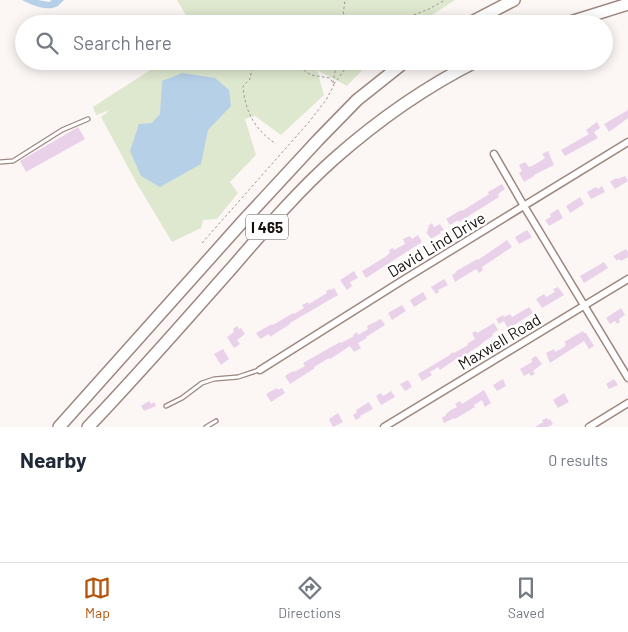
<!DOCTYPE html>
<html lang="en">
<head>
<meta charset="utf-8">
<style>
	:root { --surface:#fff; --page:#f6f6f7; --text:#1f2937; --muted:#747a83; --line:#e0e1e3; --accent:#b45309 }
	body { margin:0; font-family:Barlow,sans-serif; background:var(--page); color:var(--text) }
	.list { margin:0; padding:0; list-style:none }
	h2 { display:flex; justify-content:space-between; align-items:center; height:65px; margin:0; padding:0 20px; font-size:21px }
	h2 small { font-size:16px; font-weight:400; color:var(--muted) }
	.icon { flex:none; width:28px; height:28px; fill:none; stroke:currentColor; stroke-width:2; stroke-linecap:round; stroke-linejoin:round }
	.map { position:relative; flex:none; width:628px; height:427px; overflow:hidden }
	.search { position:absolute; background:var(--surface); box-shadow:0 2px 12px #0003; left:15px; right:15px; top:15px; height:55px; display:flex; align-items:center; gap:12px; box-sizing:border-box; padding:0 18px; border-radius:28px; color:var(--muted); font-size:19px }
	.sheet { height:135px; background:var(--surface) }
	nav { display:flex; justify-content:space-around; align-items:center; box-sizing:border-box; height:70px; border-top:1px solid var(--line); background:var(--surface); font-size:14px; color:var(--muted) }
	nav a { display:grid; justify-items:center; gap:2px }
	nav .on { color:var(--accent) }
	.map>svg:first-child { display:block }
</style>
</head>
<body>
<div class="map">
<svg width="628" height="427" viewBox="0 0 628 427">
	<rect width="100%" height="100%" fill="#fcf7f5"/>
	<!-- green -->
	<g fill="#dee8ce">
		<path d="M177,0H455L418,24H191Z"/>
		<path d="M164,61H371L347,86L317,70L324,95L281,135L255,116L245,119L256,155L230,182L238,193L217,219L203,220L201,228L172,242L136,182L101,117L110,110L96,115L93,107Z"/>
	</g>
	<!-- water -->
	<g fill="#b6d0e8">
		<path d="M22,0H38L49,2L52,0H64C62,2 60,4 58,6C47,12 32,5 22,0Z"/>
		<path d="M182,73L215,78L229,90L231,106L208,130L201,164L160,187L141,176L130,151L139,124L152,123L160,114L162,81Z"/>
	</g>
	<!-- building -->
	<g fill="#ead1ea">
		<path d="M628,110V118L609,132L604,124Z"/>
		<path d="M597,122L600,128L594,132L598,138L565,156L561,150L589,134L586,130Z"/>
		<path d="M78,127L85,139L26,172L20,161Z"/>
		<path d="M548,151L554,165L534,175V176L524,182L519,173L522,171L519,165L525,162L529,167L534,165L545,158L542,154Z"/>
		<path d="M625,176L628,181L615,189L610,182L616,178L618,179Z"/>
		<path d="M502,184L505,189L498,194L499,197L459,222L458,220L450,225L446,219L461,210L462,211L489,194L488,192Z"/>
		<path d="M602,186L605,192L591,199L587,192L596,187L598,189Z"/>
		<path d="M580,197L584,204L570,213L566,206Z"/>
		<path d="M558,209L563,218L549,226L545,220L551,217L550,214Z"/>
		<path d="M432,223L434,227L440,224L444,230L440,232L441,233L431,239L426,232L428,231L427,229L429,228L428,226Z"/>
		<path d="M527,230L532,237L519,244L515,237Z"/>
		<path d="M418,235L422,242L366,278L362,271L385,257L390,253L389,250L393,248L394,250L405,244L403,239L410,236L412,239Z"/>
		<path d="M507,240L512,247L482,267L483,270L479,273L476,269L455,282L452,275L456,273L455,272L477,259L478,260Z"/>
		<path d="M626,249L628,252V257L621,261L619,259L617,261L613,256Z"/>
		<path d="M604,262L608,268L584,283L580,276Z"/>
		<path d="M354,271L358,278L350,282L352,286L347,290L340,280Z"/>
		<path d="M444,279L448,285L438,290L439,292L436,294L431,287Z"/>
		<path d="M558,287L564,295L542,308L536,299L544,294L546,297L555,292L553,289Z"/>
		<path d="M334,288L338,295L290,323V324L270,337L269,334L260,339L256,333L272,324L273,325L293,313L294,314L304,308L302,305L308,302L309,304L327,293L326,291L330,289L331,290Z"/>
		<path d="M423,292L427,299L414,307L410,300Z"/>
		<path d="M402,305L406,311L392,320L388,313Z"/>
		<path d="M529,307L533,313L508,329L504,321L499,324L496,319L503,315L504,317L510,314L512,317Z"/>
		<path d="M621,308L625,315L619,319L620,322L617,324L615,321L610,324L606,318Z"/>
		<path d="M381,319L385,325L366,337L367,338L358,343L361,348L354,352L350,346L330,359L329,358L314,367L315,368L290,384L285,376L293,371L294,372L305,366L303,363L340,342L341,343L354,336L353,335L357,332L358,335L368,329L367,326Z"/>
		<path d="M494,323L498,330L492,334L493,336L483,342V343L479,346L457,360L456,359L440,370L438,367L430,372L432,375L422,381L418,374L450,355V354L453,352L454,353L468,345L467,344L475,339L472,333L476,331L477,333Z"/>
		<path d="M237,326L239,329L241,328L245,334L237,340L240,344L234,348L227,337L234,332L233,329Z"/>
		<path d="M583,331L584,333H586L594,346L589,349L584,341L550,363L547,356H548L546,353L554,349L555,352L564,347L566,344L564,342Z"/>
		<path d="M223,349L229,359L221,365L214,354Z"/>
		<path d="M536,356L542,364L533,371L535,374L531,376L529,373L524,376L520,369L532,362L531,359Z"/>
		<path d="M503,379L506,386L497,391L493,385Z"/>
		<path d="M614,379L618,385L609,389L606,384Z"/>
		<path d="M408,380L412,387L405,391L400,384Z"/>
		<path d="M277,388L278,390L282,388L285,393L271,402L266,394Z"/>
		<path d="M484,390L491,403L485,407L482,400L474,405L475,407L455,419L454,418L444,423L442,418L446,415V414L449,412V411L457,407L455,404L460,401L462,404Z"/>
		<path d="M391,391L395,397L381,405L376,396L381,393L383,396Z"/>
		<path d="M564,393L569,402L558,408L553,400Z"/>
		<path d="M149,401L151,404L154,402L156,406L144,411L141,406Z"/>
		<path d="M369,402L373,409L360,416L361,417L356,420L353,415L357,412L356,410Z"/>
		<path d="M338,413L343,422L333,427L329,419Z"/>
		<path d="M547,418L548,420L550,419L553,424L548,427H535L543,422L542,420Z"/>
	</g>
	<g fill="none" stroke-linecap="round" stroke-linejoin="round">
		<defs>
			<g id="lane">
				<path d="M0,162L13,161L62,130L88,119"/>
				<path d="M166,406L182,398L202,383L214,379L238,377L259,370"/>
				<path d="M206,427L216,421"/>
			</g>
			<g id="street">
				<path d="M494,154L524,206L628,378"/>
				<path d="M260,370L403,280L628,142"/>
				<path d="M384,427L628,279"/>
				<path d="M589,427L628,403"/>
			</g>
			<g id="highway">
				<path d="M468,24L514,0"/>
				<path d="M564,24L628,4"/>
				<path d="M59,427L244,220L318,140L357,100L406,61"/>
				<path d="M88,427C137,376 183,323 230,270C263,232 296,193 334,159C377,121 425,87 477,61"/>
			</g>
		</defs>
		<!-- lane casing -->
		<use href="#lane" stroke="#9d877f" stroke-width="5.5"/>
		<!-- street casing -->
		<use href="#street" stroke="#9d877f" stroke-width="9"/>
		<!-- highway casing -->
		<use href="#highway" stroke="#9d877f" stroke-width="14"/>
		<!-- path -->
		<g stroke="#9d9794" stroke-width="1" stroke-dasharray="2.5 2.5" stroke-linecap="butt">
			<path d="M342,24L345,0"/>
			<path d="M396,24L406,18L429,9L445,0"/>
			<path d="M259,61L252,68L250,79L243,86C245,111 254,129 276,144"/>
			<path d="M333,83L337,61"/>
			<path d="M334,84L351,61"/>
			<path d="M202,243L309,122L326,100L334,85L330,78L311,75L290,61"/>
		</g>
		<!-- lane -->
		<use href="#lane" stroke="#fff" stroke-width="3"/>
		<!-- street -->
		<use href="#street" stroke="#fff" stroke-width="6"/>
		<!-- highway -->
		<use href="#highway" stroke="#fff" stroke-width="11"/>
	</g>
	<g text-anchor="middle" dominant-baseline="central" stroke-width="5" stroke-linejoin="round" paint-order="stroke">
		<!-- shield labels -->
		<rect fill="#fff" stroke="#5d5856" stroke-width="1" x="246" y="214.5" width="42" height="25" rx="4"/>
		<g font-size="15" font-weight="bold" fill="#18100d">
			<text x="267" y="227">I 465</text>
		</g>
		<!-- street labels -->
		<g font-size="16" fill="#18100d" stroke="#fff">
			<text transform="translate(436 244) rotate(-31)">David Lind Drive</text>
			<text transform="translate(499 341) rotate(-31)">Maxwell Road</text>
		</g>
	</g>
</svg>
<div class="search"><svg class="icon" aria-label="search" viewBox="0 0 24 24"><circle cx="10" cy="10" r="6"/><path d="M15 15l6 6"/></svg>Search here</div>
</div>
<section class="sheet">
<h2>Nearby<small>0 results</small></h2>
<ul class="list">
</ul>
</section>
<nav>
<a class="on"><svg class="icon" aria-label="map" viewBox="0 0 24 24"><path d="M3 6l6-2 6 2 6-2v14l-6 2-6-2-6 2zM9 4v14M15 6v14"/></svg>Map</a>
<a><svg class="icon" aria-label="directions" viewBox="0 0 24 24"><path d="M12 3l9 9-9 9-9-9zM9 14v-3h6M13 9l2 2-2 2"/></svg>Directions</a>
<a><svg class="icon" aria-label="saved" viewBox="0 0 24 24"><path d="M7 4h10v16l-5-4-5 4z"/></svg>Saved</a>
</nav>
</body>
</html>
